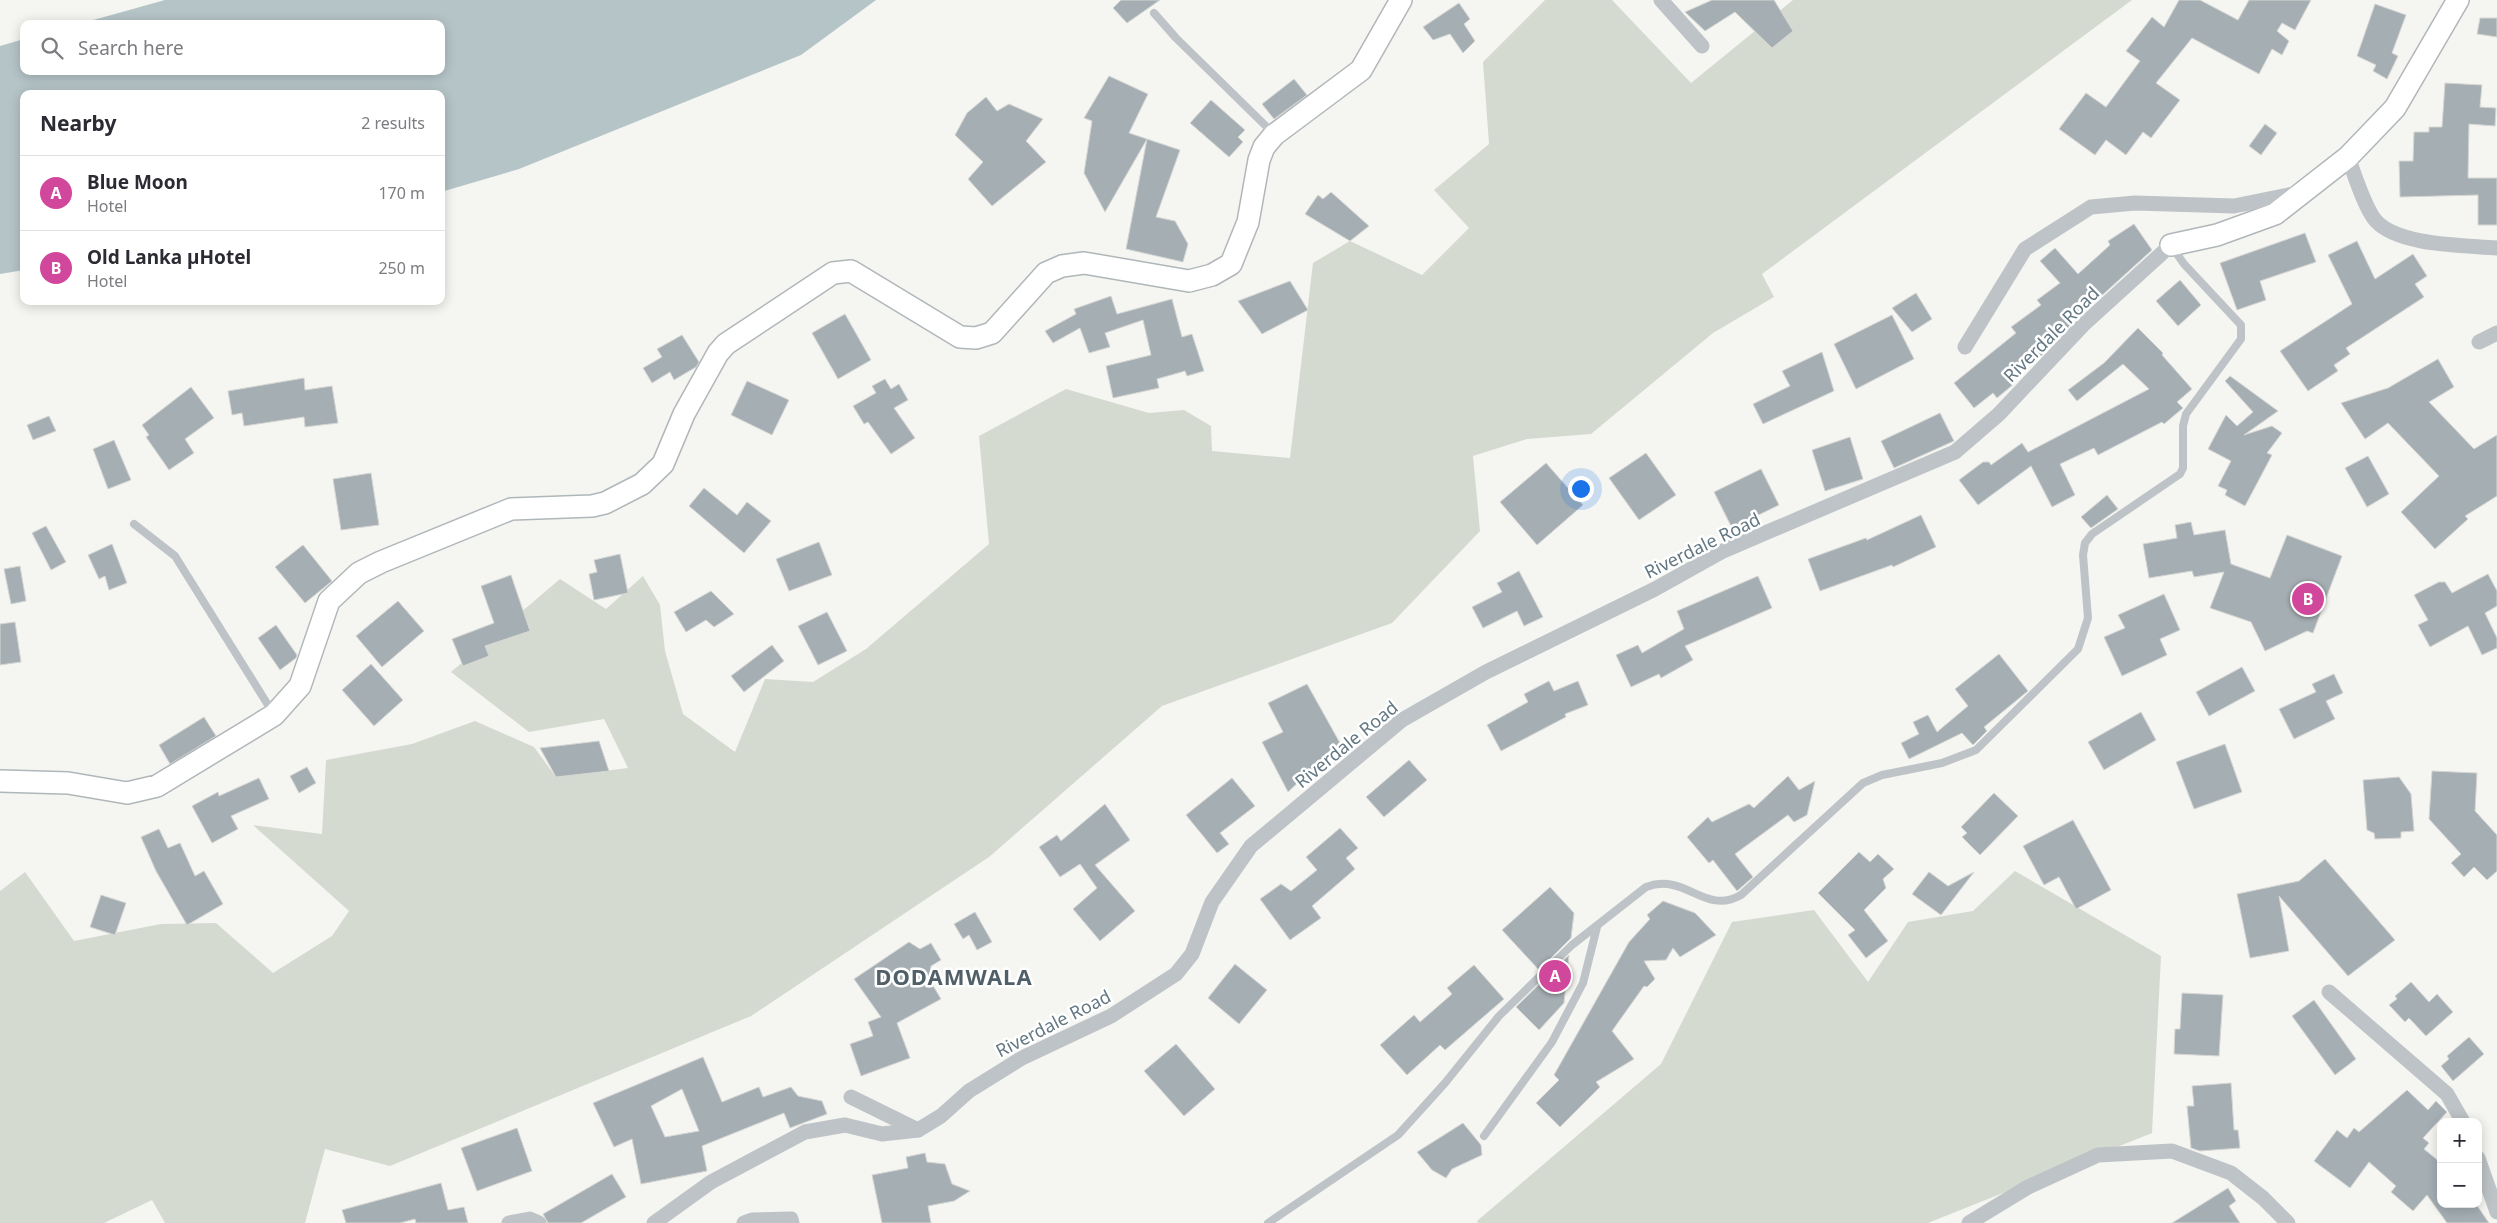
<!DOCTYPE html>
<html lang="en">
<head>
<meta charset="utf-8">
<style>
	:root { --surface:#fff; --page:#f2f2f3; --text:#2b2b33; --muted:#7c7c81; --line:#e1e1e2; --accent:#111827 }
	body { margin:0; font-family:"Noto Sans",sans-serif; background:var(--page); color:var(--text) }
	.controls { position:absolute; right:15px; bottom:15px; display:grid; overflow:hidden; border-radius:10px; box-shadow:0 2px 12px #0003 }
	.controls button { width:45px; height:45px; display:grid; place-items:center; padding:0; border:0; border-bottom:1px solid var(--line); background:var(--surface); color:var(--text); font:25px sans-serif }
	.you { position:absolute; left:1580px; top:488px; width:18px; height:18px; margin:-12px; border:4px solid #fff; border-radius:50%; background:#1a73e8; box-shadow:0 0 0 8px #1a73e833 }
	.badge { display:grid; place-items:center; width:32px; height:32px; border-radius:50%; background:var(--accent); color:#fff; font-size:16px; font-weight:700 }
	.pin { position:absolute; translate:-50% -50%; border:2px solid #fff; box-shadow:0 1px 5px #0006 }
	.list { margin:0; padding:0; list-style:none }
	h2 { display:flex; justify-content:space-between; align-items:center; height:65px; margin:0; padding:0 20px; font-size:21px }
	h2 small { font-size:16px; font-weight:400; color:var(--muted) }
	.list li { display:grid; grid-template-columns:32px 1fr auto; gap:15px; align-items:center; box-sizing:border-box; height:75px; padding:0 20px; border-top:1px solid var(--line) }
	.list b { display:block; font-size:19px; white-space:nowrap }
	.list p { margin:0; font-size:16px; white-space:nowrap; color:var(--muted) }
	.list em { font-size:16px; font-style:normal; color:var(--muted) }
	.icon { flex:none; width:28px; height:28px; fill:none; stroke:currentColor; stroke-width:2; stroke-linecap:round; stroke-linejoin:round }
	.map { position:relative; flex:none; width:2497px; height:1223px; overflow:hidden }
	.search { position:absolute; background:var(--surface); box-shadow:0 2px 12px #0003; left:20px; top:20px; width:425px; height:55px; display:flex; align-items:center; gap:12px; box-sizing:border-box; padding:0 18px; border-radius:10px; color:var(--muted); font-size:19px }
	.panel { position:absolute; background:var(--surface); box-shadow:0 2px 12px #0003; left:20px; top:90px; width:425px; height:215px; border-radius:10px }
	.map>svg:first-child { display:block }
</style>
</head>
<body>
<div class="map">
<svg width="2497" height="1223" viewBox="0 0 2497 1223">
	<rect width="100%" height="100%" fill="#f5f5f1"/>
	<!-- green -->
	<g fill="#d5dad0">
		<path d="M1545,0H1612L1691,83L1793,0H2132L1762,274L1774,297L1713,333L1591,434L1527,439L1473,456L1480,531L1392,623L1162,706L989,857L751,1016L390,1166L325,1149L305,1223H165L152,1200L104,1223H0V891L25,872L74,941L161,924L216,923L273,973L332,936L349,911L253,825L322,834L326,760L412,744L475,721L534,747L556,777L628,768L604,719L529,732L451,672L560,579L606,609L643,576L660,605L665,651L683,714L735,752L765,679L813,682L866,649L989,544L979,436L1066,389L1149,413L1184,410L1211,426L1212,451L1290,458L1313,263L1350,241L1422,275L1469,228L1434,190L1489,144L1483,62Z"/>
		<path d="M2015,871L2161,956L2152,1133L1928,1223H1478L1477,1221L1661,1064L1732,922L1814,910L1868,982L1908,922L1973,911Z"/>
	</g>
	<!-- water -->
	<path fill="#b5c4c7" d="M165,0H876L801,55L519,169L441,192V94H24V270L0,274V46L24,39V71H441V24H79Z"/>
	<!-- building -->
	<g fill="#a5afb3" stroke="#d6d6d4" fill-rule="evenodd">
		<path d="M1121,0H1160L1127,23L1113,8Z"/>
		<path d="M1712,0H1774L1793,31L1772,48L1735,12L1705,31L1685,12Z"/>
		<path d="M2179,0H2200L2238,20L2249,0H2311L2295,30L2282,23L2277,31L2289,41L2282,55L2272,49L2259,74L2192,38L2156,83L2180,100L2151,138L2143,132L2126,155L2106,140L2095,155L2059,129L2086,93L2106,107L2140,61L2126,51L2152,17L2164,27Z"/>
		<path d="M1459,3L1470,19L1464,24L1475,41L1463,53L1450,34L1433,40L1423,27Z"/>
		<path d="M2375,4L2406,15L2392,53L2398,56L2387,79L2373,71L2376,65L2357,56Z"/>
		<path d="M2480,18H2497V37L2477,34Z"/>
		<path d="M1109,76L1148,94L1129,133L1147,139L1105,212L1084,173L1092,121L1084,118Z"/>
		<path d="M1294,79L1307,95L1274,119L1262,104Z"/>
		<path d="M2445,83L2482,85L2480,107L2496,108L2495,126L2469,124L2468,178H2497V225H2478V195L2400,197L2399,161H2413L2414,132H2429V127H2442Z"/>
		<path d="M986,97L997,111L1009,104L1043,119L1026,141L1046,162L992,206L968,179L983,162L955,135L967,113Z"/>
		<path d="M1211,100L1245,130L1238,137L1243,142L1229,157L1190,123Z"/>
		<path d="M2265,124L2277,133L2261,155L2249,146Z"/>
		<path d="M1147,139L1180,150L1156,217L1175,221L1188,244L1183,262L1126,249Z"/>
		<path d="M1331,192L1369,226L1350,241L1305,214L1318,195L1323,199Z"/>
		<path d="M2134,224L2152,250L2077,318L2037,360L2035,358L2011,377L2015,383L1997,398L1993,393L1974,408L1954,383L2016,333L2011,327L2041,305L2037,300L2060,283L2040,261L2055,248L2078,274L2110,245L2108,241Z"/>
		<path d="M2305,233L2316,262L2260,281L2266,300L2237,310L2220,263Z"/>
		<path d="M2357,241L2375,279L2413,254L2427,276L2415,284L2424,297L2346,348L2350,354L2334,365L2338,371L2308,391L2280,351L2352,304L2328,255Z"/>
		<path d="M2180,280L2201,305L2178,326L2156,301Z"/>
		<path d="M1290,281L1308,310L1262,334L1238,301Z"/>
		<path d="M1916,293L1932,319L1912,332L1892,308Z"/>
		<path d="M1111,296L1117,314L1172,299L1182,337L1192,334L1204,371L1187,376L1185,371L1157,379L1159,388L1113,398L1106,366L1151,355L1143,320L1105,333L1110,347L1089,353L1080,328L1053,343L1045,331L1076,314L1074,309Z"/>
		<path d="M845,314L871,360L838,379L812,333Z"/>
		<path d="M1892,315L1914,359L1856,389L1834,344Z"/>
		<path d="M2138,328L2163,353L2162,355L2192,389L2177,402L2183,408L2164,424L2162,422L2098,455L2094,448L2060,464L2075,495L2052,507L2031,466L1978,505L1959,480L1983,462H1989L1991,465L2022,443L2028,452L2149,389L2123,364L2077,401L2068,390L2104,363Z"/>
		<path d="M682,335L699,362L696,367L674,380L670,372L652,383L643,368L662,357L657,349Z"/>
		<path d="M1822,352L1834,391L1763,424L1753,404L1790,386L1782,371Z"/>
		<path d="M2438,359L2454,387L2429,402L2474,449L2497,435V496L2465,516L2468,519L2435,549L2401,512L2439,476L2388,423L2365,439L2341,403L2388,388Z"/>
		<path d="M2230,376L2278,411L2244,435L2272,426L2282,433L2267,453L2272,455L2245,506L2225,495L2227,490L2218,486L2231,461L2208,449L2226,415L2237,426L2253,412L2225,381Z"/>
		<path d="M304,378L305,390L332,386L338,423L305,427L304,417L244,426L242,413L232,415L228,391Z"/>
		<path d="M885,379L891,389L899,384L908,400L894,408L915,438L891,454L868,422L864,424L853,406L876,393L872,386Z"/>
		<path d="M747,381L789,400L772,435L731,415Z"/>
		<path d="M191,387L214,418L185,439L194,453L169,470L146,437L149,435L142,425Z"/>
		<path d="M1940,413L1954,441L1894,468L1881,441Z"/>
		<path d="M49,416L56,431L33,440L27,425Z"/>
		<path d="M1850,437L1863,479L1825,491L1812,450Z"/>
		<path d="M114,440L131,480L108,489L93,449Z"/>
		<path d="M1646,453L1676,495L1639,520L1609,478Z"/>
		<path d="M2368,456L2389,494L2367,507L2345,468Z"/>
		<path d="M1546,463L1583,505L1537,545L1500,502Z"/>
		<path d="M1761,469L1779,505L1732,528L1714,492Z"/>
		<path d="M371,473L379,525L341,530L333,479Z"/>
		<path d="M704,488L737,515L747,502L771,521L744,553L689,506Z"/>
		<path d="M2107,495L2118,509L2091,528L2081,517Z"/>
		<path d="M1921,515L1936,547L1893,567L1892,565L1820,591L1808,559L1866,538L1867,540Z"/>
		<path d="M2191,522L2194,535L2225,530L2231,564L2270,578L2287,535L2342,556L2313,633L2307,631L2265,651L2251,622L2210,608L2224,572L2194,577L2192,571L2149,578L2143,544L2177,538L2175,525Z"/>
		<path d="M46,526L66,562L51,570L32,533Z"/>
		<path d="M819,542L832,575L789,591L776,559Z"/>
		<path d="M112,544L127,583L109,590L105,576L99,579L88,555Z"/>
		<path d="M303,545L332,581L305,603L275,567Z"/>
		<path d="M620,554L628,593L594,600L589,574L597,572L594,560Z"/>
		<path d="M20,566L26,601L11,604L4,569Z"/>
		<path d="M1519,571L1543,617L1524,626L1517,611L1483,628L1472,607L1502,592L1497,583Z"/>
		<path d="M2488,574L2497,591V606L2485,613L2497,638V648L2482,655L2468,626L2430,647L2418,625L2428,620L2414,595L2439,582H2445L2452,593Z"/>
		<path d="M511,575L530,631L485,646L489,656L463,666L452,639L494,623L481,586Z"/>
		<path d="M1758,576L1772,608L1685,646L1693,660L1661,678L1659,674L1631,687L1616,655L1638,645L1642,653L1684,629L1677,611Z"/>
		<path d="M711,591L734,614L714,627L706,620L686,632L674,612Z"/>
		<path d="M2164,594L2180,630L2160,639L2167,655L2122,676L2104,637L2125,628L2118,615Z"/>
		<path d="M398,601L424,631L382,667L356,636Z"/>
		<path d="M827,612L847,651L818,665L798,626Z"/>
		<path d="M15,622L21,662L0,665V624Z"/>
		<path d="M276,625L297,655L296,658L280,670L258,638Z"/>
		<path d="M772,645L784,661L744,692L731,676Z"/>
		<path d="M1999,654L2028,691L1984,727L1987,731L1973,745L1962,733L1909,759L1901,743L1919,734L1913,722L1928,715L1937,732L1968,706L1955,689Z"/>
		<path d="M371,664L403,700L374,726L342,690Z"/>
		<path d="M2242,667L2255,691L2209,716L2196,692Z"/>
		<path d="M2334,674L2343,693L2326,701L2335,719L2294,739L2279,709L2316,692L2312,684Z"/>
		<path d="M1549,681L1554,691L1578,681L1588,705L1565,714L1566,717L1501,751L1487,725L1528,702L1524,694Z"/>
		<path d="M1307,684L1340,743L1288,792L1262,742L1283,732L1268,703Z"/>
		<path d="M2141,712L2156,740L2104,770L2088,742Z"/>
		<path d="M204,717L216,736L170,764L159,745Z"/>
		<path d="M599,741L609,771L556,777L540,748Z"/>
		<path d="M2225,744L2242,792L2194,809L2176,762Z"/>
		<path d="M1409,760L1427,780L1384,817L1366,797Z"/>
		<path d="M307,767L316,783L299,793L290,776Z"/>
		<path d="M2432,771L2477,773L2475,811L2497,835V871L2487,880L2474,867L2464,877L2451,863L2461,854L2429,819Z"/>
		<path d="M1788,776L1799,790L1815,781L1807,815L1794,822L1788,815L1735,854L1753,877L1737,891L1713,860L1709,863L1687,837L1708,817L1712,822L1749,804L1754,808Z"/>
		<path d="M2399,777L2411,794L2414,831L2401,832V838L2375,839L2374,833L2367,830L2363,780Z"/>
		<path d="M259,778L269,799L231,816L238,829L212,843L192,806L218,792L219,796Z"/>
		<path d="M1232,778L1255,806L1220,833L1229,844L1217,853L1186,815Z"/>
		<path d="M1994,793L2018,816L1980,855L1962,837L1967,833L1961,827Z"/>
		<path d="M1105,804L1130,840L1095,865L1135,911L1100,941L1073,909L1097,888L1080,864L1060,877L1039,847L1057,835L1061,841Z"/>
		<path d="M2073,820L2111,890L2076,909L2059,877L2044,885L2023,846Z"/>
		<path d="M1340,828L1358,848L1346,858L1355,869L1312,906L1321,918L1290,940L1260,899L1281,884L1291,891L1317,870L1306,857Z"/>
		<path d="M159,829L168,848L180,843L195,876L204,871L223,904L187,925L156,871L141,837Z"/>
		<path d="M1859,852L1870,862L1878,854L1894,869L1883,879L1886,888L1864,910L1888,941L1866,958L1848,935L1855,930L1818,893Z"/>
		<path d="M2325,859L2395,940L2348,976L2279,896L2289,951L2250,958L2237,894L2299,881Z"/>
		<path d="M1929,872L1948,886L1974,872L1941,915L1912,894Z"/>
		<path d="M1550,887L1574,913L1571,938L1539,970L1502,930Z"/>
		<path d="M101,895L126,903L115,935L90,927Z"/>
		<path d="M1663,901L1695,913L1716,935L1680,957L1673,948L1666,960L1644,961L1655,979L1647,987L1644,986L1612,1031L1634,1059L1596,1082L1600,1087L1560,1127L1536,1103L1559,1080L1554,1075L1629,942L1650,919L1647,915Z"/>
		<path d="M975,912L992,942L977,950L969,935L963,939L954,924Z"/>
		<path d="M909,942L920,949L931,943L941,960L931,966L929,979L941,999L897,1023L910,1058L861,1076L850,1044L873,1036L868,1022L881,1017L854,979Z"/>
		<path d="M1569,955L1564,1003L1539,1030L1516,1007Z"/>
		<path d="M1235,964L1267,990L1239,1024L1208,998Z"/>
		<path d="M1474,965L1504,999L1445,1050L1440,1045L1407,1075L1380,1045L1414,1015L1420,1022L1452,994L1447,988Z"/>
		<path d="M2411,982L2429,1002L2437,994L2453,1012L2426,1036L2409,1018L2405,1022L2389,1005L2397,999L2395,996Z"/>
		<path d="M2182,993L2223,995L2219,1056L2174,1054L2175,1029H2180Z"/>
		<path d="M2314,1000L2356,1059L2335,1075L2292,1016Z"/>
		<path d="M2469,1037L2484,1054L2453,1081L2441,1066L2449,1059L2447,1056Z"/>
		<path d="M1176,1044L1215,1089L1184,1116L1144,1071Z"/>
		<path d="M703,1057L722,1102L759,1087L763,1097L791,1087L798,1096L822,1101L827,1114L790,1128L784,1113L702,1146L707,1171L641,1184L632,1139L614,1147L593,1103ZM682,1089L699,1131L665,1137L651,1106Z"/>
		<path d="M2231,1083L2234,1130H2238L2240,1148L2200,1151L2191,1148L2187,1106H2194L2192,1086Z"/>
		<path d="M2407,1090L2428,1110L2436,1101L2447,1112L2423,1138L2429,1143L2424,1149L2441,1163V1204H2476L2489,1223H2447L2427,1195L2413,1211L2391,1192L2396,1186L2369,1162L2350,1188L2314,1161L2337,1130L2347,1138L2354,1128L2359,1132Z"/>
		<path d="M1463,1123L1481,1145L1482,1155L1452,1169L1446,1178L1432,1170L1417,1152Z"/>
		<path d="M517,1128L532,1171L477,1191L461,1148Z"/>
		<path d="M925,1153L927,1162L945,1164L952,1184L970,1191L954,1201L928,1206L931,1223H882L872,1175L908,1168L906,1157Z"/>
		<path d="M612,1174L626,1197L581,1223H548L543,1214Z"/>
		<path d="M441,1183L448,1210L464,1207L468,1223H416L415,1219L400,1223H346L342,1210Z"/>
		<path d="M2228,1188L2236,1201L2229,1206L2240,1223H2172Z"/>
	</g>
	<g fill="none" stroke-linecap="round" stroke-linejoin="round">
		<defs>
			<g id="secondary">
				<path d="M2171,245L2217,235L2275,214L2348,157L2395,108L2458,0"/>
				<path d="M0,781L68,783L127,793L157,786L274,715L300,686L329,601L359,573L381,562L511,509L592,506L605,503L642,484L663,464L684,414L718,353L726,344L833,273L851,271L960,337L976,338L992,333L1046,273L1062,266L1084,263L1189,281L1212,275L1231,264L1248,222L1259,160L1264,147L1274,135L1361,70L1401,0"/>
			</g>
		</defs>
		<!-- secondary casing -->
		<use href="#secondary" stroke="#b0b7ba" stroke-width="24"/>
		<!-- lane -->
		<g stroke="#bdc3c6" stroke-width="8">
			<path d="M1154,13L1176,38L1274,134"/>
			<path d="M134,524L175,556L273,713"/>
			<path d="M1484,1136L1552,1042L1583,983L1597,927"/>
			<path d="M1268,1223L1398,1135L1445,1083L1499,1016L1572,945L1646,887C1686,872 1704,916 1741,895L1863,783L1882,775L1942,763L1976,750L2078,649L2088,618L2083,555L2085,543L2092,534L2180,474L2183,468V426L2186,414L2241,339V325L2184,264L2172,247"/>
		</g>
		<!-- street -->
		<g stroke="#bdc3c6" stroke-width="15">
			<path d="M1661,0L1702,46"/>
			<path d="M2348,157C2354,173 2365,209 2376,221C2399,246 2464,245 2497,248"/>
			<path d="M2479,342L2497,333"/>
			<path d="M1965,347L2025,249L2091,207L2135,203L2234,206L2298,193"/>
			<path d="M2329,992L2447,1094L2463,1122"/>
			<path d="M851,1097L918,1130"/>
			<path d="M2478,1158L2497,1212"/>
			<path d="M509,1223L530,1219L539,1223"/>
			<path d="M654,1223L711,1182L805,1132L845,1125L882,1134L918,1130L941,1116L969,1091L1022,1058L1111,1016L1176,974L1192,954L1212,902L1251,846L1402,720L1486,672L1655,589L1723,551L1955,452L1999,414L2083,325L2171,245"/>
			<path d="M744,1223L752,1220L791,1219L792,1223"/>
			<path d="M1969,1223L2028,1187L2098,1155L2172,1151L2231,1173L2263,1198L2288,1223"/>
		</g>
		<!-- secondary -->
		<use href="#secondary" stroke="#fff" stroke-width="21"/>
	</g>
	<g text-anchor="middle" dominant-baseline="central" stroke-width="5" stroke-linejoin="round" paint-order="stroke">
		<!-- street labels -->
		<g font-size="18" fill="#637883" stroke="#fff">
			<text transform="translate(2051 334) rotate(-45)">Riverdale Road</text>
			<text transform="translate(1702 545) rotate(-26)">Riverdale Road</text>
			<text transform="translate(1346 744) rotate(-39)">Riverdale Road</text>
			<text transform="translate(1053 1023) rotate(-27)">Riverdale Road</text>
		</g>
		<!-- district labels -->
		<g font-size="22" font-weight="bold" letter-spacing="1" fill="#516068" stroke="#fff">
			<text x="954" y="976">DODAMWALA</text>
		</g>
	</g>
</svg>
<div class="controls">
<button>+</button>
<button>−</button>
</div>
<div class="you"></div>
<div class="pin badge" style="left:1555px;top:976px;background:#d1479c">A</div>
<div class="pin badge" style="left:2308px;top:599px;background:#d1479c">B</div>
<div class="search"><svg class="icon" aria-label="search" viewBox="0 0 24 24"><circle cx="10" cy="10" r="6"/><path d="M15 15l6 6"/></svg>Search here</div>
<section class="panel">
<h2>Nearby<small>2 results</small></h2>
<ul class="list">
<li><span class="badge" style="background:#d1479c">A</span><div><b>Blue Moon</b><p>Hotel</p></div><em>170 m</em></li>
<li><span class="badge" style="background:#d1479c">B</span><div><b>Old Lanka µHotel</b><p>Hotel</p></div><em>250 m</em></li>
</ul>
</section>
</div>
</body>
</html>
